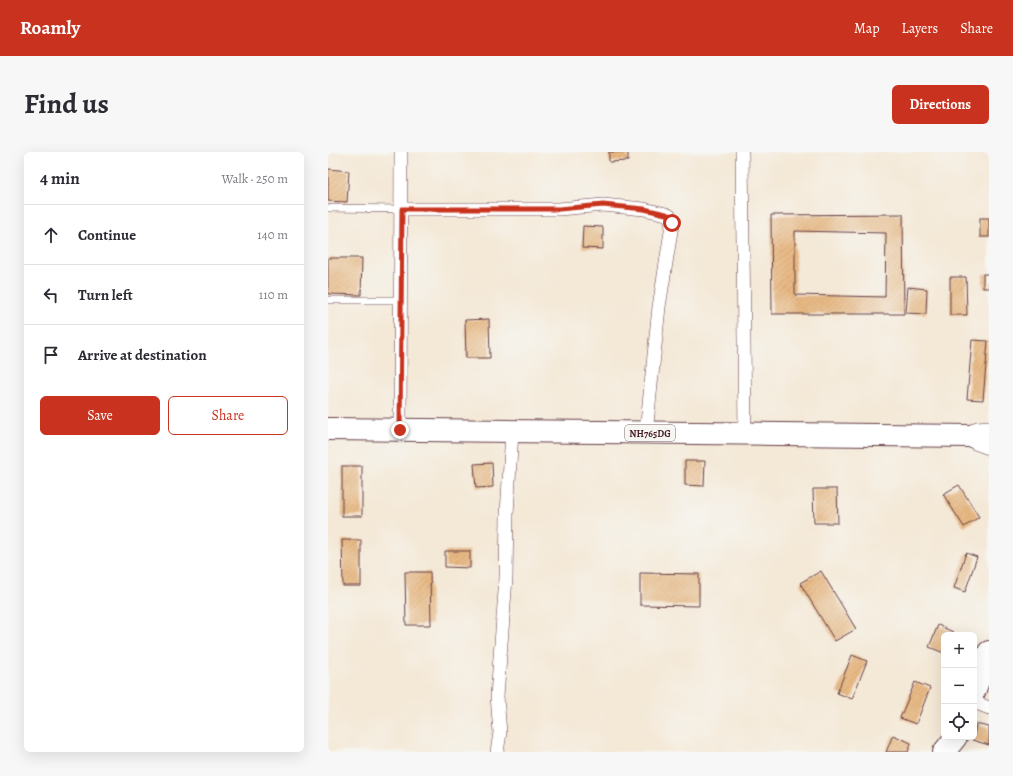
<!DOCTYPE html>
<html lang="en">
<head>
<meta charset="utf-8">
<style>
	:root { --surface:#fff; --page:#f7f7f7; --text:#2b2b33; --muted:#7c7c81; --line:#e1e1e2; --accent:#c8321e }
	body { margin:0; font-family:Alegreya,serif; background:var(--page); color:var(--text) }
	.controls { position:absolute; right:12px; bottom:12px; display:grid; overflow:hidden; border-radius:6px; box-shadow:0 4px 16px #0002 }
	.controls button { width:36px; height:36px; display:grid; place-items:center; padding:0; border:0; border-bottom:1px solid var(--line); background:var(--surface); color:var(--text); font:20px sans-serif }
	.stop { position:absolute; width:12px; height:12px; margin:-9px; border:3px solid #c8321e; border-radius:50%; background:#fff }
	.stop.end { background:#c8321e; border-color:#fff; box-shadow:0 1px 4px #0008 }
	.list { margin:0; padding:0; list-style:none }
	h2 { display:flex; justify-content:space-between; align-items:center; height:52px; margin:0; padding:0 16px; font-size:17px }
	h2 small { font-size:13px; font-weight:400; color:var(--muted) }
	.list li { display:grid; grid-template-columns:26px 1fr auto; gap:12px; align-items:center; box-sizing:border-box; height:60px; padding:0 16px; border-top:1px solid var(--line) }
	.list b { display:block; font-size:15px; white-space:nowrap }
	.list em { font-size:13px; font-style:normal; color:var(--muted) }
	.actions { display:flex; gap:8px; padding:12px 16px }
	.actions a { flex:1; padding:9px 0; border:1px solid var(--accent); border-radius:6px; text-align:center; font-size:14px; color:var(--accent) }
	.actions .main { background:var(--accent); color:#fff }
	.icon { flex:none; width:22px; height:22px; fill:none; stroke:currentColor; stroke-width:2; stroke-linecap:round; stroke-linejoin:round }
	.map { position:relative; flex:none; width:661px; height:600px; overflow:hidden; border-radius:6px }
	header { display:flex; align-items:center; gap:24px; box-sizing:border-box; height:56px; padding:0 20px; background:var(--accent); color:#fff }
	header strong { font-size:19px }
	nav { display:flex; gap:22px; margin-inline-start:auto; font-size:14px }
	.intro { display:flex; align-items:center; justify-content:space-between; box-sizing:border-box; height:96px; padding:0 24px }
	h1 { margin:0; font-size:28px }
	.button { padding:10px 18px; border-radius:6px; background:var(--accent); color:#fff; font-size:14px; font-weight:700 }
	main { display:flex; gap:24px; padding:0 24px }
	aside { flex:1; background:var(--surface); border-radius:6px; box-shadow:0 4px 16px #0002 }
	.map>svg:first-child { display:block }
</style>
</head>
<body>
<header>
<strong>Roamly</strong>
<nav><a>Map</a><a>Layers</a><a>Share</a></nav>
</header>
<div class="intro"><h1>Find us</h1><a class="button">Directions</a></div>
<main>
<aside>
<h2>4 min<small>Walk · 250 m</small></h2>
<ul class="list">
<li><svg class="icon" aria-label="ahead" viewBox="0 0 24 24"><path d="M12 20V5M6 11l6-6 6 6"/></svg><div><b>Continue</b></div><em>140 m</em></li>
<li><svg class="icon" aria-label="left" viewBox="0 0 24 24"><path d="M17 20v-9H6M10 6l-5 5 5 5"/></svg><div><b>Turn left</b></div><em>110 m</em></li>
<li><svg class="icon" aria-label="arrive" viewBox="0 0 24 24"><path d="M6 21V4h12l-3 4 3 4H6"/></svg><div><b>Arrive at destination</b></div></li>
</ul>
<div class="actions"><a class="main">Save</a><a>Share</a></div>
</aside>
<div class="map">
<svg width="661" height="600" viewBox="0 0 661 600">
	<defs>
		<pattern id="building-hatch" width="6" height="6" patternUnits="userSpaceOnUse"><rect width="6" height="6" fill="#e8b984"/><path d="M-1 1l2-2M0 6l6-6M5 7l2-2" fill="none" stroke="#c89f72"/></pattern>
	</defs>
	<rect width="100%" height="100%" fill="#f6f6f2"/>
	<filter id="ink" filterUnits="userSpaceOnUse"><feTurbulence type="fractalNoise" baseFrequency=".025" numOctaves="2"/><feDisplacementMap in="SourceGraphic" scale="8" xChannelSelector="R" yChannelSelector="G"/><feConvolveMatrix kernelMatrix="1 2 1 2 8 2 1 2 1" color-interpolation-filters="sRGB"/></filter>
	<filter id="wash" filterUnits="userSpaceOnUse"><feTurbulence type="fractalNoise" baseFrequency=".012" numOctaves="4" result="noise"/><feDisplacementMap in="SourceGraphic" scale="16" xChannelSelector="R" yChannelSelector="G"/><feGaussianBlur stdDeviation="0.9" result="paint"/><feColorMatrix in="noise" values="0 0 0 0 0 0 0 0 0 0 0 0 0 0 0 0 0 1.4 0 .05"/><feComposite in="paint" operator="in"/></filter>
	<g filter="url(#wash)">
		<rect width="100%" height="100%" fill="#f4e8d6"/>
		<g id="blocks">
			<!-- building -->
			<g fill="url(#building-hatch)" fill-rule="evenodd">
				<path d="M281,0H300V9L281,10Z"/>
				<path d="M0,17L21,19L19,50L0,49Z"/>
				<path d="M575,62L576,162H444L443,63ZM467,79L558,81L557,145L467,143Z"/>
				<rect x="652" y="66" width="9" height="19"/>
				<path d="M255,74L275,75V97L254,96Z"/>
				<path d="M0,106H34L33,143L0,142Z"/>
				<rect x="655" y="122" width="6" height="14"/>
				<path d="M622,125H638L639,163H622Z"/>
				<path d="M580,135L599,137L598,162L578,161Z"/>
				<path d="M161,167L162,206H138L137,168Z"/>
				<path d="M644,188L660,189L655,248L639,247Z"/>
				<path d="M357,309H377L376,334L357,333Z"/>
				<path d="M164,311L165,335L148,336L146,312Z"/>
				<rect x="14" y="314" width="20" height="50"/>
				<path d="M631,333L651,365L636,375L615,342Z"/>
				<path d="M485,337H509L510,371H486Z"/>
				<path d="M14,388H33V434H15Z"/>
				<path d="M117,399H142V416L117,415Z"/>
				<path d="M638,401L649,405L637,440L626,436Z"/>
				<path d="M493,419L528,477L507,489L472,431Z"/>
				<path d="M77,420H102L103,473H78Z"/>
				<path d="M312,421L371,422V454L312,453Z"/>
				<path d="M610,473L625,480L624,483H616V501L601,495Z"/>
				<path d="M524,503L539,509L524,547L509,541Z"/>
				<path d="M587,530L602,536L588,572L572,566Z"/>
				<path d="M648,572L661,575V593L644,588L646,585Z"/>
				<path d="M565,583L583,591L580,600H558Z"/>
			</g>
		</g>
	</g>
	<g filter="url(#ink)">
		<use href="#blocks" fill-opacity="0" stroke="#643d45" stroke-width="1"/>
		<g fill="none" stroke-linecap="round" stroke-linejoin="round">
			<defs>
				<g id="lane">
					<path d="M0,56L74,57"/>
					<path d="M0,148H72"/>
				</g>
				<g id="street">
					<path d="M414,0L417,282"/>
					<path d="M74,57H231L275,53L316,57L338,62L342,64L344,73L331,155L318,281"/>
					<path d="M72,278L73,0"/>
					<path d="M646,550L661,556"/>
					<path d="M169,600L172,581L169,544L178,426L179,362L184,279"/>
				</g>
				<path id="primary" d="M661,279L650,280L644,284L650,288L661,292"/>
				<g id="highway">
					<path d="M0,277L644,284"/>
					<path d="M646,540L661,500"/>
					<path d="M616,600L628,585"/>
				</g>
			</defs>
			<!-- lane casing -->
			<use href="#lane" stroke="#643d45" stroke-width="8"/>
			<!-- street casing -->
			<use href="#street" stroke="#643d45" stroke-width="14"/>
			<!-- primary casing -->
			<use href="#primary" stroke="#643d45" stroke-width="22"/>
			<!-- highway casing -->
			<use href="#highway" stroke="#643d45" stroke-width="24"/>
			<!-- lane -->
			<use href="#lane" stroke="#fff" stroke-width="7"/>
			<!-- street -->
			<use href="#street" stroke="#fff" stroke-width="13"/>
			<!-- primary -->
			<use href="#primary" stroke="#fff" stroke-width="21"/>
			<!-- highway -->
			<use href="#highway" stroke="#fff" stroke-width="22"/>
		</g>
	</g>
	<g fill="none" stroke-linecap="round" stroke-linejoin="round" filter="url(#ink)">
		<!-- route -->
		<path stroke="#c8321e" stroke-width="5" d="M72,278L74,57H231L275,53L316,57L338,62L342,64L344,71"/>
	</g>
	<g text-anchor="middle" dominant-baseline="central" stroke-width="4" stroke-linejoin="round" paint-order="stroke">
		<!-- shield labels -->
		<rect fill="#f6f6f2" stroke="#7e6067" stroke-width="1" x="297" y="273" width="50" height="16" rx="3"/>
		<g font-size="10" font-weight="bold" fill="#4a1f2b">
			<text x="322" y="281">NH765DG</text>
		</g>
	</g>
</svg>
<div class="controls">
<button>+</button>
<button>−</button>
<button><svg class="icon" aria-label="locate" viewBox="0 0 24 24"><circle cx="12" cy="12" r="6"/><path d="M12 2v4M12 18v4M2 12h4M18 12h4"/></svg></button>
</div>
<div class="stop" style="left:344px;top:71px"></div>
<div class="stop end" style="left:72px;top:278px"></div>
</div>
</main>
</body>
</html>
